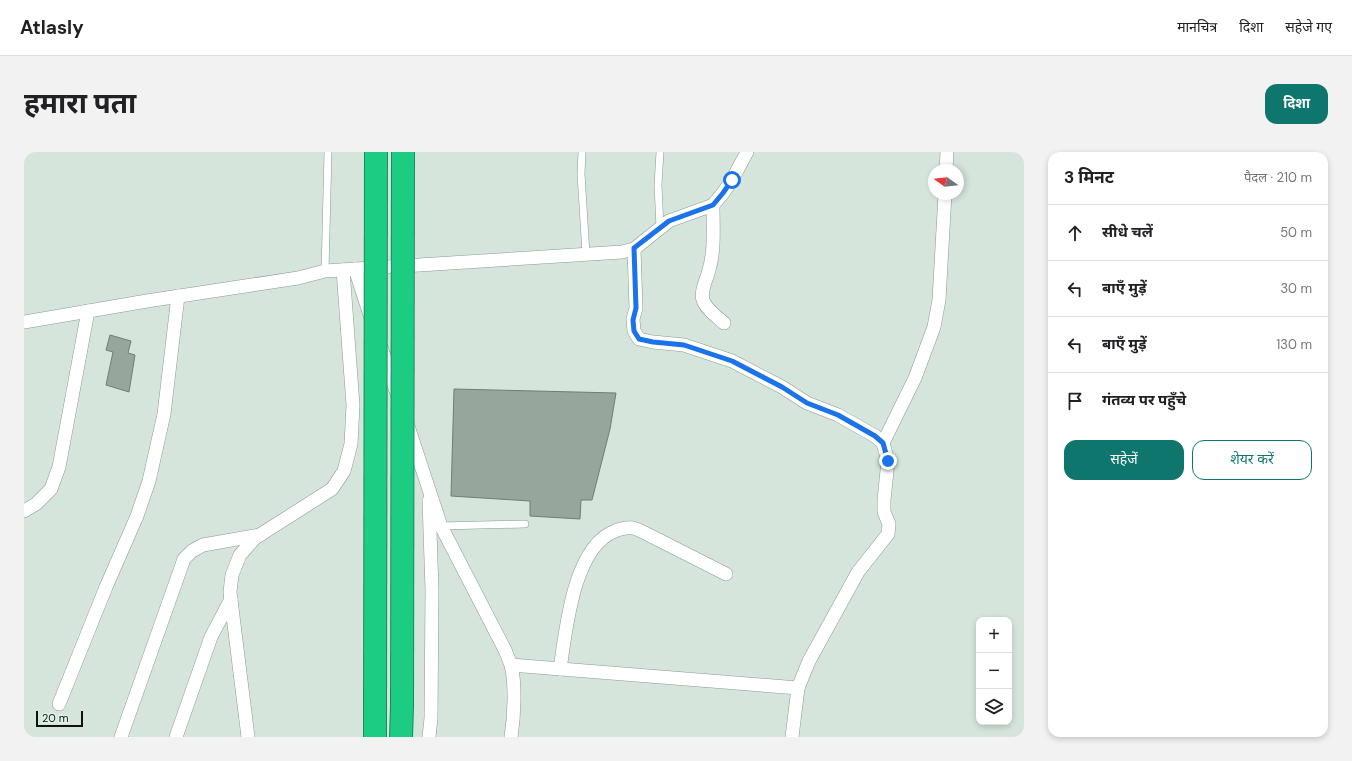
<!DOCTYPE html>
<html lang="hi">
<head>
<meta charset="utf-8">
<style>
	:root { --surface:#fff; --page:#f2f2f2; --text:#202124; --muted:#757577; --line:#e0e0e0; --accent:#0f766e }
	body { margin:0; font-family:"DM Sans","Noto Sans Devanagari",sans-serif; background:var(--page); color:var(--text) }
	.controls { position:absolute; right:12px; bottom:12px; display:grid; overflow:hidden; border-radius:8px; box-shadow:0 2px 6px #0003 }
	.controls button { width:36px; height:36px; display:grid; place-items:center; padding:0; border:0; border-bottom:1px solid var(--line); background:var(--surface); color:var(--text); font:20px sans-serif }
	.compass { position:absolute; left:904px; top:12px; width:36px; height:36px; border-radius:50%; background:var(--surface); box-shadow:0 2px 6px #0003; rotate:285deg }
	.scale { position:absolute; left:12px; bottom:10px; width:47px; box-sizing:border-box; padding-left:4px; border:2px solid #0e1310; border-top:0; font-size:11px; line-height:14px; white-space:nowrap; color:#0e1310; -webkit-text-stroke:3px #e2f2e8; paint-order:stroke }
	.stop { position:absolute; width:12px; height:12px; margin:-9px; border:3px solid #1a73e8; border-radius:50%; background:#fff }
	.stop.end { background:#1a73e8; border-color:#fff; box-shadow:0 1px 4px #0008 }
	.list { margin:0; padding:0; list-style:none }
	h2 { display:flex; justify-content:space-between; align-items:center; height:52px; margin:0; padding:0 16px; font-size:17px }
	h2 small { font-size:13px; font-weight:400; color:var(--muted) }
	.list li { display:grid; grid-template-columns:26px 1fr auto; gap:12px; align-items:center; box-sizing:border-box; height:56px; padding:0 16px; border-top:1px solid var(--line) }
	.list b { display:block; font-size:15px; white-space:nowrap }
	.list em { font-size:13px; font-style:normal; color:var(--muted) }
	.actions { display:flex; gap:8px; padding:12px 16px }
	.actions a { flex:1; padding:9px 0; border:1px solid var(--accent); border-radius:12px; text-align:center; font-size:14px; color:var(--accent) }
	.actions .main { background:var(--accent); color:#fff }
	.icon { flex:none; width:22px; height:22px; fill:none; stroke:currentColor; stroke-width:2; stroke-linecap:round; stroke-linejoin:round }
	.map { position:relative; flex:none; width:1000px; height:585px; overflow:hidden; border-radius:12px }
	header { display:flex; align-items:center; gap:24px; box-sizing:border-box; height:56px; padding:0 20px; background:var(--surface); border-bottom:1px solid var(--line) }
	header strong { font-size:19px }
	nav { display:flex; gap:22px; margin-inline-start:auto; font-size:14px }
	.intro { display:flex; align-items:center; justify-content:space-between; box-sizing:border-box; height:96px; padding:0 24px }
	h1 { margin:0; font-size:28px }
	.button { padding:10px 18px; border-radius:12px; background:var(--accent); color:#fff; font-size:14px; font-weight:700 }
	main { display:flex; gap:24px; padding:0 24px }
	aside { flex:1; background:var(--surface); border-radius:12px; box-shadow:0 2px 6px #0003 }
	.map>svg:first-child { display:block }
</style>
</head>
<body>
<header>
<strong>Atlasly</strong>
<nav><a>मानचित्र</a><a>दिशा</a><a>सहेजे गए</a></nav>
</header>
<div class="intro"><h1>हमारा पता</h1><a class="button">दिशा</a></div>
<main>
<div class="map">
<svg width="1000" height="585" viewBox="0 0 1000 585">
	<rect width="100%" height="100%" fill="#d5e5db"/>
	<!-- building -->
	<g fill="#97a69c" stroke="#6f7d74">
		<path d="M86,183L107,189L104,201L111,203L105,240L82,233L89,200L82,198Z"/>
		<path d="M430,237L592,241L586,277L568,348H557L556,367L506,364V349L427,344Z"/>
	</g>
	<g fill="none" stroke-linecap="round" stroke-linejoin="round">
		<defs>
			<g id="lane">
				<path d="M558,0L557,22L562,102"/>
				<path d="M636,0L634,33L636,76"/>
				<path d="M301,119L304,0"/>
				<path d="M417,374L501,372"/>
			</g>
			<g id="street">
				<path d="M922,18L923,0"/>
				<path d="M689,53C689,74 691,98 685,118C683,127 676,139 679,148C681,156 694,166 700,171"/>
				<path d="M610,97L612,156L609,167L610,179L615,187L629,190L660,193L708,209L758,235L783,251L814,263L851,284L859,291L864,309L860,348V360L865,372L864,382L834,420L785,509L774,536L768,585"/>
				<path d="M331,117L346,163"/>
				<path d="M0,170L123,149L274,126L301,119L598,100L610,97L645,69L689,53L699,41L708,28L723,0"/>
				<path d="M357,195L373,242"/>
				<path d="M384,274L417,374L481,498C483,503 485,508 487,513C492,533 490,565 487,585"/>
				<path d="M859,291L891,226L910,175L915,148L921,42"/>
				<path d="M405,349L408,438L407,566L405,585"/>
				<path d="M0,359L12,352L27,337L35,315L64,159"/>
				<path d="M487,513L774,536"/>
				<path d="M536,517C542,478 549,395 591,379C596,377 603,375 609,376C613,377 617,379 621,381L702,422"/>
				<path d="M35,552L82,435L113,364L125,329L140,262L154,144"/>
				<path d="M97,585L160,407L168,399L179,393L236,383"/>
				<path d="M152,585L187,485L207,447"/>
				<path d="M224,585L206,440L208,423L216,403L231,386L308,337L320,319L327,292L329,253L319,118"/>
			</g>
			<g id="highway">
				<path d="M351,585V554"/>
				<path d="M377,585L378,555"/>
			</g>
		</defs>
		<!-- lane casing -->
		<use href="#lane" stroke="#8b9a90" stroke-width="8"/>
		<!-- street casing -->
		<use href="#street" stroke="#8b9a90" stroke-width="14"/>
		<!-- highway casing -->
		<use href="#highway" stroke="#188b5b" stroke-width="24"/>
		<!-- lane -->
		<use href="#lane" stroke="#fff" stroke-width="7"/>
		<!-- street -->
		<use href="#street" stroke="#fff" stroke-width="13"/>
		<!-- highway -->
		<use href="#highway" stroke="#1dcc83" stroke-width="22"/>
		<defs>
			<g id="highway-bridge">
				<path d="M351,554L352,0"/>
				<path d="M378,555L379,0"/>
			</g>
		</defs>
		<!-- highway-bridge casing -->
		<use href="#highway-bridge" stroke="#188b5b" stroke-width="24" stroke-linecap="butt"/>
		<!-- highway-bridge -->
		<use href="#highway-bridge" stroke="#1dcc83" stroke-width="22"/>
	</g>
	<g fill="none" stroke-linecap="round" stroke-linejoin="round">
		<!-- route -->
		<path stroke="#1a73e8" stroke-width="5" d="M708,28L699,41L689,53L645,69L610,96L612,156L609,168L610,179L615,187L629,190L660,193L708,209L758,235L783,251L814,263L851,284L859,291L864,309"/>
	</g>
</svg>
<div class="controls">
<button>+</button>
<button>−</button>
<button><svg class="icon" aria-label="layers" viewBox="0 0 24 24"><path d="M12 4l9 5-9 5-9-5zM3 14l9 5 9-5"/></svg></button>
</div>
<svg class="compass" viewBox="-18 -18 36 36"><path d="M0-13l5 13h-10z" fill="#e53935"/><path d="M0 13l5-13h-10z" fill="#757577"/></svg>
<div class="scale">20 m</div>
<div class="stop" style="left:708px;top:28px"></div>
<div class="stop end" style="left:864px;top:309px"></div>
</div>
<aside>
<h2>3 मिनट<small>पैदल · 210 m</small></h2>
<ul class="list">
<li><svg class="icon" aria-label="ahead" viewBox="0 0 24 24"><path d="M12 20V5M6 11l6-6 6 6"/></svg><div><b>सीधे चलें</b></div><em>50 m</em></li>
<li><svg class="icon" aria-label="left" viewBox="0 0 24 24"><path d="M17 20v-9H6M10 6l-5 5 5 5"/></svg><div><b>बाएँ मुड़ें</b></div><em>30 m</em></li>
<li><svg class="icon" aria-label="left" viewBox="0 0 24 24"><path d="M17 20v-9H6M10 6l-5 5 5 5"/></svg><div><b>बाएँ मुड़ें</b></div><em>130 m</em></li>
<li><svg class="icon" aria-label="arrive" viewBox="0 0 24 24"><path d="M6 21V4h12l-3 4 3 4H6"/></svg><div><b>गंतव्य पर पहुँचे</b></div></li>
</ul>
<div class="actions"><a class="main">सहेजें</a><a>शेयर करें</a></div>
</aside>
</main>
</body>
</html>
